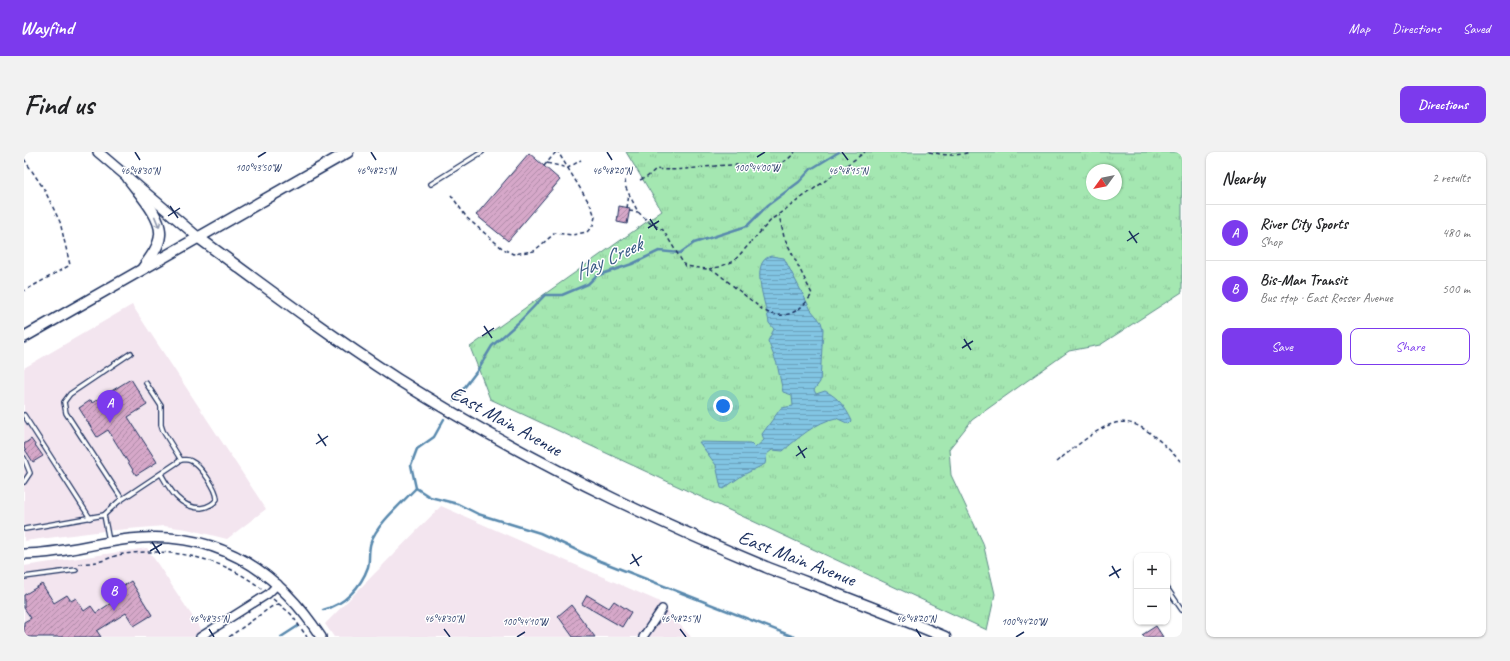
<!DOCTYPE html>
<html lang="en">
<head>
<meta charset="utf-8">
<style>
	:root { --surface:#fff; --page:#f2f2f2; --text:#202124; --muted:#757577; --line:#e0e0e0; --accent:#7c3aed }
	body { margin:0; font-family:Caveat,sans-serif; background:var(--page); color:var(--text) }
	.controls { position:absolute; right:12px; bottom:12px; display:grid; overflow:hidden; border-radius:8px; box-shadow:0 1px 3px #0004 }
	.controls button { width:36px; height:36px; display:grid; place-items:center; padding:0; border:0; border-bottom:1px solid var(--line); background:var(--surface); color:var(--text); font:20px sans-serif }
	.compass { position:absolute; left:1062px; top:12px; width:36px; height:36px; border-radius:50%; background:var(--surface); box-shadow:0 1px 3px #0004; rotate:237deg }
	.you { position:absolute; left:699px; top:254px; width:14px; height:14px; margin:-10px; border:3px solid #fff; border-radius:50%; background:#1a73e8; box-shadow:0 0 0 6px #1a73e833 }
	.badge { display:grid; place-items:center; width:26px; height:26px; border-radius:50%; background:var(--accent); color:#fff; font-size:13px; font-weight:700 }
	.pin { position:absolute; translate:-50% -33px; filter:drop-shadow(0 1px 2px #0008) }
	.pin::after { content:''; position:absolute; top:21px; width:14px; height:12px; background:inherit; clip-path:polygon(0 0,100% 0,50% 100%) }
	.list { margin:0; padding:0; list-style:none }
	h2 { display:flex; justify-content:space-between; align-items:center; height:52px; margin:0; padding:0 16px; font-size:17px }
	h2 small { font-size:13px; font-weight:400; color:var(--muted) }
	.list li { display:grid; grid-template-columns:26px 1fr auto; gap:12px; align-items:center; box-sizing:border-box; height:56px; padding:0 16px; border-top:1px solid var(--line) }
	.list b { display:block; font-size:15px; white-space:nowrap }
	.list p { margin:0; font-size:13px; white-space:nowrap; color:var(--muted) }
	.list em { font-size:13px; font-style:normal; color:var(--muted) }
	.actions { display:flex; gap:8px; padding:12px 16px }
	.actions a { flex:1; padding:9px 0; border:1px solid var(--accent); border-radius:8px; text-align:center; font-size:14px; color:var(--accent) }
	.actions .main { background:var(--accent); color:#fff }
	.map { position:relative; flex:none; width:1158px; height:485px; overflow:hidden; border-radius:8px }
	header { display:flex; align-items:center; gap:24px; box-sizing:border-box; height:56px; padding:0 20px; background:var(--accent); color:#fff }
	header strong { font-size:19px }
	nav { display:flex; gap:22px; margin-inline-start:auto; font-size:14px }
	.intro { display:flex; align-items:center; justify-content:space-between; box-sizing:border-box; height:96px; padding:0 24px }
	h1 { margin:0; font-size:28px }
	.button { padding:10px 18px; border-radius:8px; background:var(--accent); color:#fff; font-size:14px; font-weight:700 }
	main { display:flex; gap:24px; padding:0 24px }
	aside { flex:1; background:var(--surface); border-radius:8px; box-shadow:0 1px 3px #0004 }
	.map>svg:first-child { display:block }
</style>
</head>
<body>
<header>
<strong>Wayfind</strong>
<nav><a>Map</a><a>Directions</a><a>Saved</a></nav>
</header>
<div class="intro"><h1>Find us</h1><a class="button">Directions</a></div>
<main>
<div class="map">
<svg width="1158" height="485" viewBox="0 0 1158 485">
	<defs>
		<pattern id="park-tufts" width="24" height="20" patternUnits="userSpaceOnUse"><rect width="24" height="20" fill="#a4e7b1"/><path d="M3 7l-1-3M5 7V3M7 7l1-3M15 17l-1-3M17 17v-4M19 17l1-3" fill="none" stroke="#8dc69b"/></pattern>
		<pattern id="water-rules" width="6" height="5" patternUnits="userSpaceOnUse"><rect width="6" height="5" fill="#82c5e3"/><path d="M0 2.5h6" fill="none" stroke="#6aa0bb"/></pattern>
		<pattern id="building-hatch" width="6" height="6" patternUnits="userSpaceOnUse"><rect width="6" height="6" fill="#d6a8c9"/><path d="M-1 1l2-2M0 6l6-6M5 7l2-2" fill="none" stroke="#ad89a6"/></pattern>
	</defs>
	<rect width="100%" height="100%" fill="#fff"/>
	<filter id="ink" filterUnits="userSpaceOnUse"><feTurbulence type="fractalNoise" baseFrequency=".025" numOctaves="2"/><feDisplacementMap in="SourceGraphic" scale="8" xChannelSelector="R" yChannelSelector="G"/><feConvolveMatrix kernelMatrix="1 2 1 2 8 2 1 2 1" color-interpolation-filters="sRGB"/></filter>
	<g filter="url(#ink)">
		<!-- built -->
		<g fill="#f3e5ef">
			<path d="M108,153L242,357L203,387L163,377L140,374L80,379L0,389V216Z"/>
			<path d="M417,354L634,449L667,485H310L301,472Z"/>
			<path d="M123,396L182,485H0V414Z"/>
		</g>
		<!-- park -->
		<path fill="url(#park-tufts)" stroke="#608b88" fill-rule="evenodd" d="M602,0H1158V140L1076,193L1045,199L948,268L925,297L927,323L959,391L971,442L963,478L466,247L446,195L638,59ZM1068,18H1092V42H1068Z"/>
		<!-- water -->
		<path fill="url(#water-rules)" stroke="#5989ae" d="M747,104L760,106L787,158L797,170L799,177L796,230L790,238L792,242L801,239C814,245 822,256 828,269L825,272L812,266C792,270 774,286 759,299L748,298L743,302L741,312L719,323L699,337L697,336L692,313L675,290L726,291L731,296L740,288L738,282L757,256L769,254L768,243L759,240L753,212L744,189L750,177L745,171C743,154 724,110 747,104Z"/>
		<g fill="none" stroke-linecap="round" stroke-linejoin="round">
			<!-- stream -->
			<g stroke="#5989ae" stroke-width="2.5">
				<path d="M430,249L453,219L468,194L495,170L521,143H538L564,132L572,124L608,112L635,99L656,101L670,91L723,74L744,53L775,30L787,17L815,0"/>
				<path d="M392,336L406,345L434,352L454,362L516,381L576,409L770,485"/>
				<path d="M299,458C320,453 337,435 344,415C346,407 344,398 347,390C353,372 379,350 392,336L387,313L393,297L410,285L420,267"/>
				<path d="M257,485L274,474"/>
			</g>
		</g>
		<!-- building -->
		<g fill="url(#building-hatch)" stroke="#1b2f5e">
			<path d="M505,1L536,28L484,89L452,63Z"/>
			<path d="M595,54L606,56L603,72L593,70Z"/>
			<path d="M107,227L123,253L104,265L133,310L112,323L84,278L73,285L55,256L67,248L68,251Z"/>
			<path d="M7,287L19,304L9,310L0,296V292Z"/>
			<path d="M107,429L128,463L110,474L102,461L73,479L77,485H0V470L7,466L0,456V443L18,432L30,451L43,443L47,449L52,446L60,459L67,454L72,461L93,447L89,441Z"/>
			<path d="M563,443L585,456L590,449L607,460L598,475L558,452Z"/>
			<path d="M547,453L571,485H549L534,464Z"/>
			<path d="M1132,474L1139,485H1120L1118,483Z"/>
		</g>
		<g fill="none" stroke-linecap="round" stroke-linejoin="round">
			<defs>
				<g id="lane">
					<path d="M407,32L458,0"/>
					<path d="M0,263L66,366"/>
					<path d="M0,306L6,321L0,330"/>
					<path d="M137,322C146,338 156,356 177,356C184,355 189,353 193,347C193,337 176,313 167,309C164,307 161,308 157,308"/>
					<path d="M98,347L42,261L40,250L46,242L107,201"/>
					<path d="M1,377L80,363"/>
					<path d="M85,389L80,363L94,350L157,308L139,279L137,273V254L122,231"/>
					<path d="M0,425L52,418"/>
					<path d="M1143,436L1158,458"/>
				</g>
				<g id="street">
					<path d="M176,485L244,442L254,432"/>
					<path d="M619,485L638,457"/>
				</g>
				<g id="secondary">
					<path d="M74,0L175,86"/>
					<path d="M0,402C36,402 70,391 105,387C190,377 252,416 297,485"/>
				</g>
				<g id="primary">
					<path d="M104,26C114,40 138,65 136,83C135,95 126,106 119,116"/>
					<path d="M175,86C240,134 305,183 373,227C443,271 516,311 590,347C640,371 691,394 742,415C802,438 862,460 921,485"/>
					<path d="M0,185L324,0"/>
				</g>
			</defs>
			<!-- lane casing -->
			<use href="#lane" stroke="#1b2f5e" stroke-width="6"/>
			<!-- street casing -->
			<use href="#street" stroke="#1b2f5e" stroke-width="10"/>
			<!-- secondary casing -->
			<use href="#secondary" stroke="#1b2f5e" stroke-width="12"/>
			<!-- primary casing -->
			<use href="#primary" stroke="#1b2f5e" stroke-width="13"/>
			<!-- path -->
			<g stroke="#1b2f5e" stroke-width="1.5" stroke-dasharray="4 3" stroke-linecap="butt">
				<path d="M905,0C920,3 931,5 946,0"/>
				<path d="M0,7L20,37L36,70L46,113L0,139"/>
				<path d="M523,11L544,16L557,8"/>
				<path d="M520,14L532,0"/>
				<path d="M601,28L602,36L614,60L626,71L639,78L661,114L683,117L692,120L739,158C759,170 777,160 788,142L760,85L755,63"/>
				<path d="M616,28L623,25L632,17C658,20 683,13 710,13C725,13 740,16 756,11C762,9 767,5 771,0"/>
				<path d="M427,43L443,66L478,96L489,102L510,99L531,81L548,83L563,80L569,73L571,65L567,54L534,0"/>
				<path d="M603,56L605,42"/>
				<path d="M605,59L614,60"/>
				<path d="M685,117L695,115L710,109L748,67L841,0"/>
				<path d="M1032,310C1091,264 1101,250 1158,311"/>
				<path d="M55,412C62,411 70,411 77,409C84,407 91,403 100,402C148,395 199,406 238,437"/>
				<path d="M249,447L267,462L283,485"/>
				<path d="M205,485L247,455L255,452"/>
			</g>
			<!-- lane -->
			<use href="#lane" stroke="#fff" stroke-width="3.5"/>
			<!-- street -->
			<use href="#street" stroke="#fff" stroke-width="7"/>
			<!-- secondary -->
			<use href="#secondary" stroke="#fff" stroke-width="9"/>
			<!-- primary -->
			<use href="#primary" stroke="#fff" stroke-width="10"/>
		</g>
		<!-- one-way arrows -->
		<defs><path id="oneway-shaft" d="M-6 0H5M1.5-3L5.5 0L1.5 3" fill="none" stroke-width="1.6" stroke-linecap="round" stroke-linejoin="round"/></defs>
		<use stroke="#8d97ae" href="#oneway-shaft" transform="translate(133 70) rotate(68)"/>
	</g>
	<!-- ticks -->
	<path fill="none" stroke="#1b2f5e" stroke-width="1.5" d="M111,0L116,8M347,0L352,8M583,0L588,8M818,0L824,8M234,5L242,0M733,5L741,0M146,54L154,66M144,64L156,56M626,67L633,78M624,76L635,69M1105,79L1113,91M1103,89L1115,81M460,174L468,186M458,184L470,176M940,187L947,198M938,196L949,189M294,282L302,294M292,292L304,284M774,294L781,306M772,304L783,296M128,390L136,402M126,399L138,392M608,402L615,414M606,412L618,404M1088,414L1095,426M1085,424L1097,417M185,477L190,485M420,477L426,485M656,477L662,485M892,477L897,485M493,485L501,480M992,485L1000,480"/>
	<g text-anchor="middle" dominant-baseline="central" stroke-width="3" stroke-linejoin="round" paint-order="stroke">
		<!-- street labels -->
		<g font-size="20" fill="#1b2f5e" stroke="#fff">
			<text transform="translate(482 269) rotate(29)">East Main Avenue</text>
			<text transform="translate(773 406) rotate(21)">East Main Avenue</text>
		</g>
		<!-- water labels -->
		<g font-size="21" font-style="italic" fill="#3a5c86" stroke="#fff">
			<text transform="translate(584 106) rotate(-25)">Hay Creek</text>
		</g>
	</g>
	<g font-size="10" text-anchor="middle" fill="#1b2f5e" stroke="#fff" stroke-width="3" stroke-linejoin="round" paint-order="stroke">
		<text x="234" y="19">100°43'50"W</text>
		<text x="733" y="19">100°44'00"W</text>
		<text x="116" y="22">46°48'30"N</text>
		<text x="352" y="22">46°48'25"N</text>
		<text x="588" y="22">46°48'20"N</text>
		<text x="824" y="22">46°48'15"N</text>
		<text x="185" y="470">46°48'35"N</text>
		<text x="420" y="470">46°48'30"N</text>
		<text x="656" y="470">46°48'25"N</text>
		<text x="892" y="470">46°48'20"N</text>
		<text x="501" y="473">100°44'10"W</text>
		<text x="1000" y="473">100°44'20"W</text>
	</g>
</svg>
<div class="controls">
<button>+</button>
<button>−</button>
</div>
<svg class="compass" viewBox="-18 -18 36 36"><path d="M0-13l5 13h-10z" fill="#e53935"/><path d="M0 13l5-13h-10z" fill="#757577"/></svg>
<div class="you"></div>
<div class="pin badge" style="left:86px;top:271px">A</div>
<div class="pin badge" style="left:90px;top:459px">B</div>
</div>
<aside>
<h2>Nearby<small>2 results</small></h2>
<ul class="list">
<li><span class="badge">A</span><div><b>River City Sports</b><p>Shop</p></div><em>480 m</em></li>
<li><span class="badge">B</span><div><b>Bis-Man Transit</b><p>Bus stop · East Rosser Avenue</p></div><em>500 m</em></li>
</ul>
<div class="actions"><a class="main">Save</a><a>Share</a></div>
</aside>
</main>
</body>
</html>
